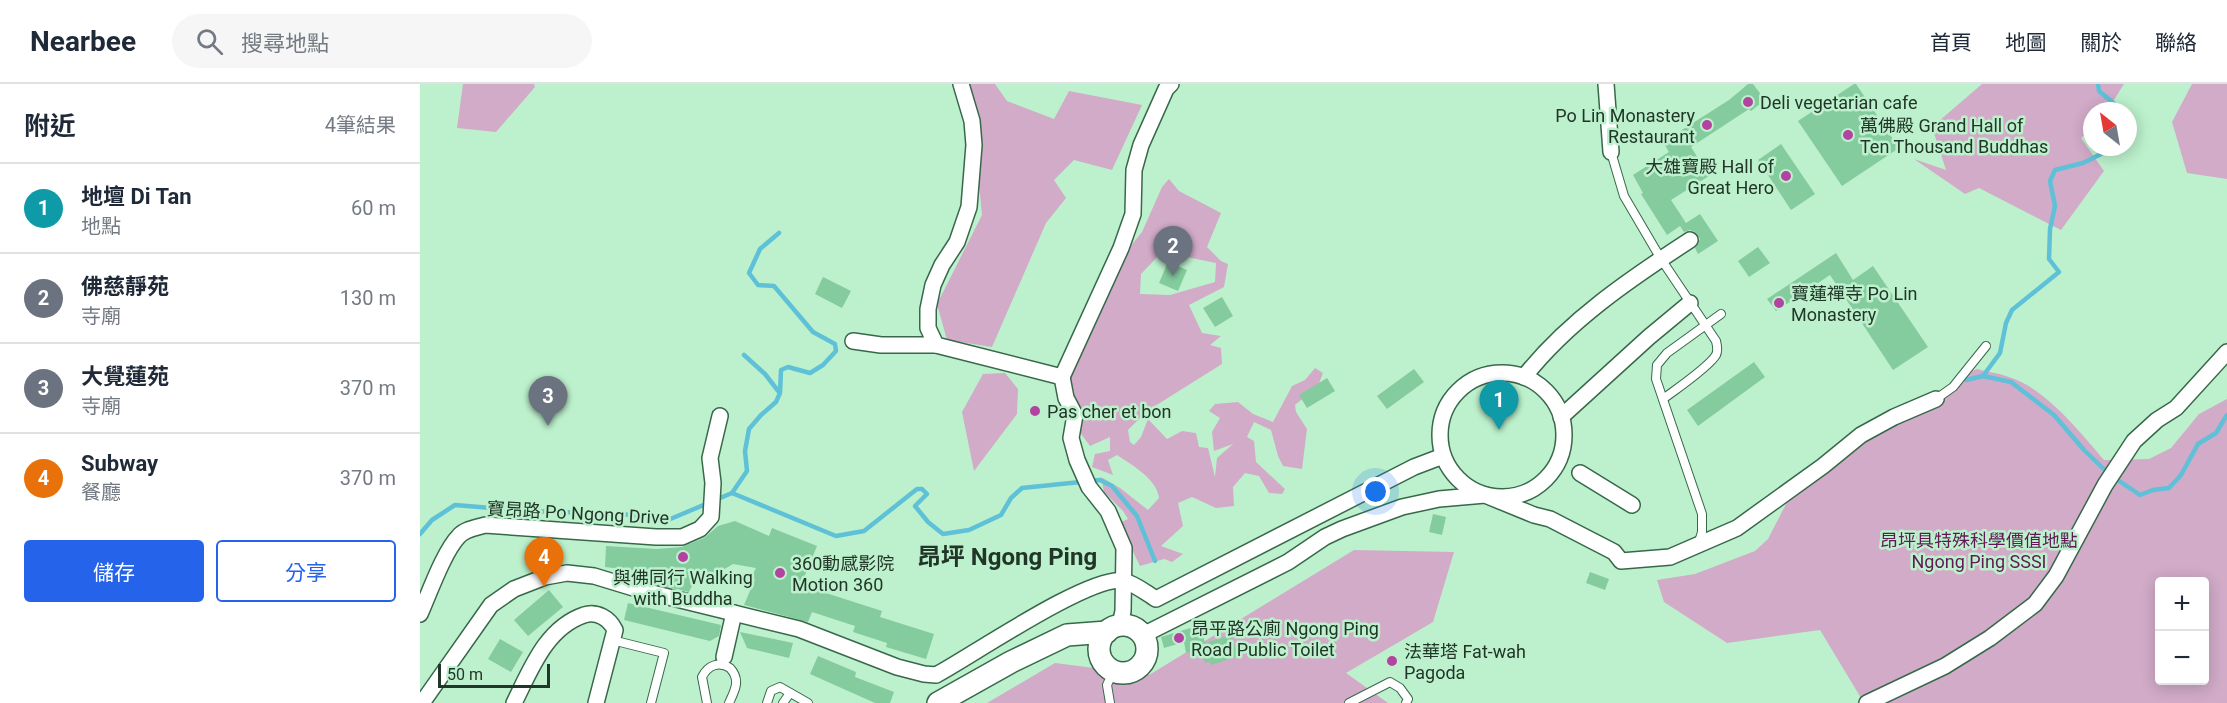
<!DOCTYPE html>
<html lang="zh-TW">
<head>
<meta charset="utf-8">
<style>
	:root { --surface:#fff; --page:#f6f6f7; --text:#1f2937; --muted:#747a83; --line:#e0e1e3; --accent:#2563eb }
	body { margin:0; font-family:Roboto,"Noto Sans TC",sans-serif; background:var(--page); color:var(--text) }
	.controls { position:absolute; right:18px; bottom:18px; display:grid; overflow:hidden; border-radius:6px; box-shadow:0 3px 15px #0003 }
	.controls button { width:54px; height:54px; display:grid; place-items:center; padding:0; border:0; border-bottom:2px solid var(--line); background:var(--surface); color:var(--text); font:30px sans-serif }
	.compass { position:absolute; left:1663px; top:18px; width:54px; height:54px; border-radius:50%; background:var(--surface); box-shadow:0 3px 15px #0003; rotate:329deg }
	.scale { position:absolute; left:18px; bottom:15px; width:112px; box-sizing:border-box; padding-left:6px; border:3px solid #213628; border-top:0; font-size:16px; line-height:21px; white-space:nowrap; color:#213628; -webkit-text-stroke:4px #bdf1cd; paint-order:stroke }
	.you { position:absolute; left:956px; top:408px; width:21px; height:21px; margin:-15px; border:4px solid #fff; border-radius:50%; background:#1a73e8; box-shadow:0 0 0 9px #1a73e833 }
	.badge { display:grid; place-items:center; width:39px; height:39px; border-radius:50%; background:var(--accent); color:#fff; font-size:20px; font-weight:700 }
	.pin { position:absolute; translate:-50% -50px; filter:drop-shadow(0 2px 3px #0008) }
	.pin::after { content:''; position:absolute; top:32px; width:21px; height:18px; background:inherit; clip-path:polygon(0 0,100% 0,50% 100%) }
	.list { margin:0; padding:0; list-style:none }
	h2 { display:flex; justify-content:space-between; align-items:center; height:78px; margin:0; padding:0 24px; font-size:26px }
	h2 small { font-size:20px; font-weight:400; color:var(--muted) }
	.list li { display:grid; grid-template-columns:39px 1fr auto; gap:18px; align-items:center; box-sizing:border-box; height:90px; padding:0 24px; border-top:2px solid var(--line) }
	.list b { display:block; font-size:22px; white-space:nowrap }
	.list p { margin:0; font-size:20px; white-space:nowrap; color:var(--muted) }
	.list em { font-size:20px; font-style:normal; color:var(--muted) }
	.actions { display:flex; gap:12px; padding:18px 24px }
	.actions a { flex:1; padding:14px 0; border:2px solid var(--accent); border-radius:6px; text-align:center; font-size:21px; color:var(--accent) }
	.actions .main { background:var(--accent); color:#fff }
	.icon { flex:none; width:33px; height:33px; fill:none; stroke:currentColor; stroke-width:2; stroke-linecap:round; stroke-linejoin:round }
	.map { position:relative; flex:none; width:1807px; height:619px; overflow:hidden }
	header { display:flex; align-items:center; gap:36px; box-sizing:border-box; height:84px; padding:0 30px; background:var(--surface); border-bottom:2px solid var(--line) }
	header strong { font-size:28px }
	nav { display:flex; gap:33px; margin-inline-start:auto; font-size:21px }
	.search { width:420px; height:54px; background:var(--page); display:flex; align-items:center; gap:15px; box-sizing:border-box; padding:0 21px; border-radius:33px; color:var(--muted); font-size:22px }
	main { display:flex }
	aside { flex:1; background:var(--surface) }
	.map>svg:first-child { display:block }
</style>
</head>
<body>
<header>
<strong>Nearbee</strong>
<div class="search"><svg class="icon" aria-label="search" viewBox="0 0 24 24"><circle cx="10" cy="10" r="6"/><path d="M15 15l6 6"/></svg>搜尋地點</div>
<nav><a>首頁</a><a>地圖</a><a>關於</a><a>聯絡</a></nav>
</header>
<main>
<aside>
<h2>附近<small>4筆結果</small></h2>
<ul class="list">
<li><span class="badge" style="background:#0f9aa8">1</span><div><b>地壇 Di Tan</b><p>地點</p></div><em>60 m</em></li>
<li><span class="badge" style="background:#6b7280">2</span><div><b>佛慈靜苑</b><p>寺廟</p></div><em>130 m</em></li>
<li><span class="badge" style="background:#6b7280">3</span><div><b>大覺蓮苑</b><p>寺廟</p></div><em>370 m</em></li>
<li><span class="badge" style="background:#e8710a">4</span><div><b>Subway</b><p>餐廳</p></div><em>370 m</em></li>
</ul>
<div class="actions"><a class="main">儲存</a><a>分享</a></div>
</aside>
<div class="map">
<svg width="1807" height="619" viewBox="0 0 1807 619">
	<rect width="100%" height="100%" fill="#bdf1cd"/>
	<!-- green -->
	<g fill="#d1abc8" fill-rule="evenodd">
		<path d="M43,0H114L115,3L76,48L37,44Z"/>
		<path d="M549,0H575L587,17L634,35L649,7L722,21L692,86L654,76L634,96L646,114L626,139L572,263L527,256L517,220L562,131Z"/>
		<path d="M1562,0H1704L1687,27H1672V44L1661,54L1684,87L1641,146L1559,104L1545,110L1494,75L1526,86L1512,43Z"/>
		<path d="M1772,0H1807V95L1767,89L1752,38Z"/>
		<path d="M749,95L759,107L801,129L787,163L801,177L808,180L804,203L769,221L782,249L801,252L790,261L801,264L802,280L727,327L708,346L710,358L714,361L721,353L728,335L747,355L762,347L776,349L779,363L788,364L795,393L797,374L813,360L794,367L792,348L800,334L789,327L795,320L818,318L833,330L853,338L872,302L885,296L895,284L903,289L898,302L875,321L876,328L887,345L882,385L863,382L858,372L851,346L834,338L827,353L834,357L836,378L865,405L862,410L849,409L839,392L825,389L813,403L814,422L796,424L772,413L758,419L763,442L741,462L763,470L752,478L744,475L720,482L699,439L708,435L703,427L684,408L681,393L700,404L728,426L739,414C737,395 712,381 697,371L688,376L693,391L672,383L675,370L690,367V353L670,362L659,347L661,337L650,294L674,242L664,234L681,217L676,199L697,183L700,175L722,148L742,103ZM742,168L796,179L795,198L750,211L720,210L721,190Z"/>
		<path d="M1557,285C1567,288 1579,289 1589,293C1625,304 1661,349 1684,376L1729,375L1751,364L1779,330L1807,315V619H1444L1400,546L1307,559L1244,518L1237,496L1275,490L1335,467L1348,455L1366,420L1416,370L1508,322L1539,292ZM1740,498H1784V596H1740Z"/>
		<path d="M585,289L598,305L597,330L554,387L542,328L563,290Z"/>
		<path d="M934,466L1034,468L1013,538L926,589L968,619H567L635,579L729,591Z"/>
	</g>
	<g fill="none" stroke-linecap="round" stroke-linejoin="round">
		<!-- stream -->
		<g stroke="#5fc1d7" stroke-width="4.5">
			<path d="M1678,0L1679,7L1703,27"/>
			<path d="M324,271L345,290L359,308"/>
			<path d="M1563,292L1580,269L1586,239L1592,226L1639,188L1629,175L1630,145L1635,122L1630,97L1635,86L1663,79L1695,63"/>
			<path d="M1546,296L1563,292L1591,298L1634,331L1664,366L1689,390L1720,411L1733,406L1749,404L1761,391L1778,360L1796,349L1807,331"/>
			<path d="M312,409L327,387L325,367L329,345L341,331L356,318L360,309L361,286L368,283L390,289L403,281L416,267L415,260L393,248L354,202L338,201L329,189L340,165L359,149"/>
			<path d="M0,450L12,436L35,421L108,427L202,430L248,436L312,409L416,452L444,447L497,405H502L507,410L495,422L508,438L523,450L549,446L581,431L591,414L602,404L680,396L692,402L717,432L735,477"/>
		</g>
	</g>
	<!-- building -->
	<g fill="#84cb9d">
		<path d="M1328,0H1333L1345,16L1331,27L1329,25L1271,63L1289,92L1251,116L1266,139L1280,130L1298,157L1278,170L1275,164L1280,155L1275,148L1270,146L1264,148L1260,142L1247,151L1221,110L1223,109L1213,91L1249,68L1243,58L1309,16Z"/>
		<path d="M1434,0H1436L1479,64L1422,102L1378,37Z"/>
		<path d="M1361,60L1395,110L1371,126L1338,76Z"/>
		<path d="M1338,163L1350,179L1329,193L1318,177Z"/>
		<path d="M1416,169L1433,196L1453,182L1508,263L1473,286L1410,191L1356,227L1347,215Z"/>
		<path d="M748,178L767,186L758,207L739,199Z"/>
		<path d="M403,193L431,207L422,224L395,210Z"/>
		<path d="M802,213L813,232L795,243L783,224Z"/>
		<path d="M1334,278L1345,293L1278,342L1267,326Z"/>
		<path d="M994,285L1004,298L967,325L957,312Z"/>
		<path d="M907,294L915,307L887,324L879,311Z"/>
		<path d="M1013,430L1026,433L1022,451L1009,448Z"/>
		<path d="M315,437L349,452L352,444L397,462L381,501L462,527L460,533L514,550L506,575L466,563L467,559L433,548L435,542L392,528L388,538L324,521L335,495L331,494L336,484L313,480L303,486L297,501L274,498L269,508L219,496V487L185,483L186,462L237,465L262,463L284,454L298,442Z"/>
		<path d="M1170,488L1189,495L1185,506L1166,499Z"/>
		<path d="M129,506L143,523L108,552L94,536Z"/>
		<path d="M208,519L301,541L299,552L290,557L204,536Z"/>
		<path d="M780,541L785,559L811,551L818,572L791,581L790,577L785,579L781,564L766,569L764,558L744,564L741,553Z"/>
		<path d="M320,548L373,559L369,574L327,564Z"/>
		<path d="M80,555L103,568L91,588L68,575Z"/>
		<path d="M398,572L436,588L435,593L474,608L470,619H455L390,590Z"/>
	</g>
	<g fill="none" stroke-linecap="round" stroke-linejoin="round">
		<defs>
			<g id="lane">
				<path d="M1191,68L1204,112L1241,175L1296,257C1297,261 1298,267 1296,271C1289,283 1255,306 1243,315"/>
				<path d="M1516,315L1533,303L1566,262"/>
				<path d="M1278,461L1282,448V430L1236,295L1237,281L1247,269L1301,230"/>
				<path d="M192,556L244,569L231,619"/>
				<path d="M287,619L282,593C288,581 299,577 310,584C321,596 315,606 309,619"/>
				<path d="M347,619L351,607L360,603L388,619"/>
				<path d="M363,619L370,609"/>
				<path d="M690,619L687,601L693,588"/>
				<path d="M929,619L970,598L980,604L988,615L986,619"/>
			</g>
			<g id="street">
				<path d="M541,0L552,37L554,61L549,123L537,158L522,181L513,201L508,225V244L516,261L642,293L701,164L713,130L714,86L721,61L746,5L751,0"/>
				<path d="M1186,0L1191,68"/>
				<path d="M433,257L461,261H516"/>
				<circle cx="1082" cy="351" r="62"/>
				<path d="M642,293L646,314L655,331L651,354L657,376L669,403L688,427L704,464L703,527L700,541"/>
				<path d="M1104,293C1148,237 1210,195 1270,156"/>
				<path d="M1141,333L1229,253L1270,219"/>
				<path d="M1160,389L1212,421"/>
				<path d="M0,530C9,510 24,467 39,452C45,445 56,444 65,441L236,453H262L280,445L291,433L293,399L290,374L300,332"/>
				<path d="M723,551L868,478L905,453L922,445L982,423L1019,415L1065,411L1114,431L1130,435L1194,468L1201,477L1250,473L1317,444L1403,382L1441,351L1474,333L1516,315"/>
				<path d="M304,573L314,529"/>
				<path d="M2,619L71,521L94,505L125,493L147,489L174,492L220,506L379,545L477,583L504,590L516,591C550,573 671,490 703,497C714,499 726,509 736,515L994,383L1023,372"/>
				<path d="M94,619C111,585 126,544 164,531C177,527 189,534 195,546L176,619"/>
				<path d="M1447,619L1525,582L1570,554L1615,520L1636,492L1685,401L1714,357L1737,336L1756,324L1807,268"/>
			</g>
			<g id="secondary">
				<circle cx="703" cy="565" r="24"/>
				<path d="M518,619L591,578L647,551L687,548"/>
			</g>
		</defs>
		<!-- lane casing -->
		<use href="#lane" stroke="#38684a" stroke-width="10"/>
		<!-- street casing -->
		<use href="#street" stroke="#38684a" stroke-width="18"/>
		<!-- secondary casing -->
		<use href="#secondary" stroke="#38684a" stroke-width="24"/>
		<!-- lane -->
		<use href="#lane" stroke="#fff" stroke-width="8"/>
		<!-- street -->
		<use href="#street" stroke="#fff" stroke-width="15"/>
		<!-- secondary -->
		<use href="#secondary" stroke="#fff" stroke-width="21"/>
	</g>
	<!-- markers -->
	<g fill="#b343a0" stroke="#bdf1cd" stroke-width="2">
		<circle cx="1328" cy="18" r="6"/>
		<circle cx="1287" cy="41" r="6"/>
		<circle cx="1428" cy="51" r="6"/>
		<circle cx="1366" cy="92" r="6"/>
		<circle cx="1359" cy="219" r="6"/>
		<circle cx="615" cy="327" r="6"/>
		<circle cx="263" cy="473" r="6"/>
		<circle cx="360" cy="489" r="6"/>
		<circle cx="759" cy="554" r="6"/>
		<circle cx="972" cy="577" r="6"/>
	</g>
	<g text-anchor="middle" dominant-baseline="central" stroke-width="5" stroke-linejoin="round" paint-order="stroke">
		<!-- poi labels -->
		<g font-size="18" fill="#213628" stroke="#bdf1cd" text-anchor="start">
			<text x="1340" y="18">Deli vegetarian cafe</text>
			<text x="1275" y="31" text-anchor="end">Po Lin Monastery<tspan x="1275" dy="21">Restaurant</tspan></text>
			<text x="1440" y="41">萬佛殿 Grand Hall of<tspan x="1440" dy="21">Ten Thousand Buddhas</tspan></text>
			<text x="1354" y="82" text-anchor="end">大雄寶殿 Hall of<tspan x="1354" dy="21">Great Hero</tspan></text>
			<text x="1371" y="209">寶蓮禪寺 Po Lin<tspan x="1371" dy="21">Monastery</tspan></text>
			<text x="627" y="327">Pas cher et bon</text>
			<text x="372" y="479">360動感影院<tspan x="372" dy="21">Motion 360</tspan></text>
			<text x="263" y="493" text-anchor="middle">與佛同行 Walking<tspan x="263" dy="21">with Buddha</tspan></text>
			<text x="771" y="544">昂平路公廁 Ngong Ping<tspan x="771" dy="21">Road Public Toilet</tspan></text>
			<text x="984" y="567">法華塔 Fat-wah<tspan x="984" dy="21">Pagoda</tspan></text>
		</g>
		<!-- street labels -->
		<g font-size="18" fill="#213628" stroke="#bdf1cd">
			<text transform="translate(158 429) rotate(3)">寶昂路 Po Ngong Drive</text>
		</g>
		<!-- park labels -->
		<g font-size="18" fill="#611956" stroke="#bdf1cd">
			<text x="1559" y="456">昂坪具特殊科學價值地點<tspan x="1559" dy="21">Ngong Ping SSSI</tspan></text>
		</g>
		<!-- district labels -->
		<g font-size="24" font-weight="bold" fill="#213628" stroke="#bdf1cd">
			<text x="587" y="473">昂坪 Ngong Ping</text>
		</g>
	</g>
</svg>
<div class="controls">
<button>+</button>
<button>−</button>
</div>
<svg class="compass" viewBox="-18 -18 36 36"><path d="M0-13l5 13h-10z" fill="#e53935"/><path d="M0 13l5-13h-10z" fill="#747a83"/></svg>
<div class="scale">50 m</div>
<div class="you"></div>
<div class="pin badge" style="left:1079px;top:346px;background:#0f9aa8">1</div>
<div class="pin badge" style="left:753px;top:192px;background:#6b7280">2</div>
<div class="pin badge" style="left:128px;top:342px;background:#6b7280">3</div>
<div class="pin badge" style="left:124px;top:503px;background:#e8710a">4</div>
</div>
</main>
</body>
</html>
